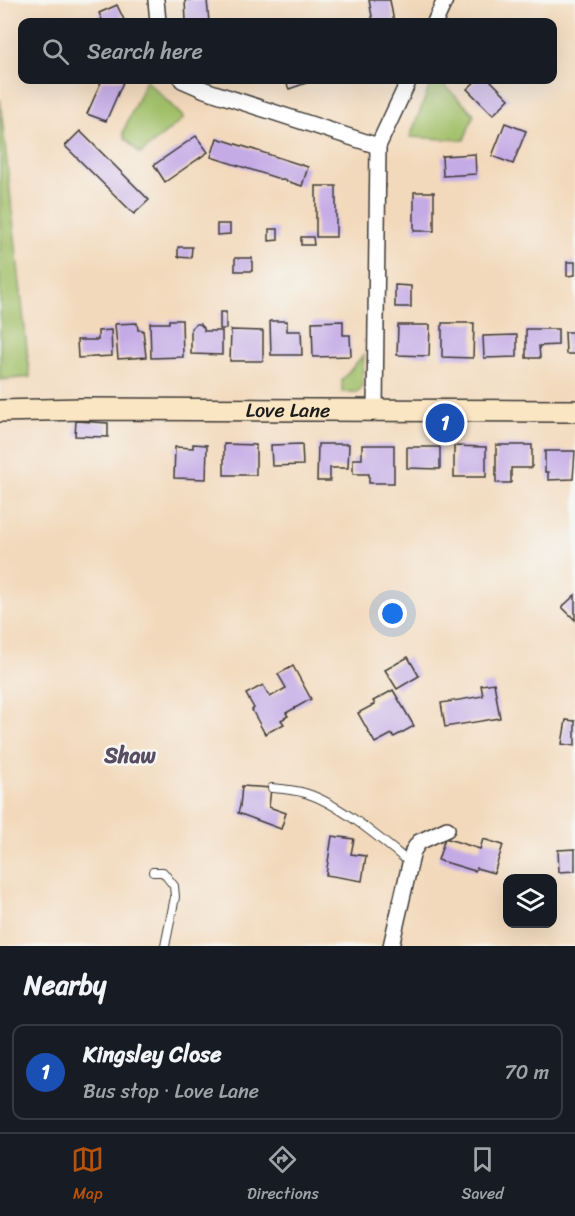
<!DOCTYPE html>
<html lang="en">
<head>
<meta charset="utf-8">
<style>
	:root { --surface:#171b24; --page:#242831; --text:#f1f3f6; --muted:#9ea1a6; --line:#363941; --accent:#b45309 }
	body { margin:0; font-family:Sriracha,sans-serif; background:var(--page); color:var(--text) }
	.controls { position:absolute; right:18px; bottom:18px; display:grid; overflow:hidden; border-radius:12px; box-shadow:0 6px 24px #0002 }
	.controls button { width:54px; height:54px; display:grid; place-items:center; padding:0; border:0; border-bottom:2px solid var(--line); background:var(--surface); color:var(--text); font:30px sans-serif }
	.you { position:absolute; left:393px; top:614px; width:21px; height:21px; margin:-15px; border:4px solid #fff; border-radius:50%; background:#1a73e8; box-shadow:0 0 0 9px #1a73e833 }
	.badge { display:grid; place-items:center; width:39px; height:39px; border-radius:50%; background:var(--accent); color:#fff; font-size:20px; font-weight:700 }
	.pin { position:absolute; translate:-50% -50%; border:3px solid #fff; box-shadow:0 2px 6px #0006 }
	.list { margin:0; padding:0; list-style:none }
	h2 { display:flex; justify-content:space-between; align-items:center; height:78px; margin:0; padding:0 24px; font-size:26px }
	h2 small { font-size:20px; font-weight:400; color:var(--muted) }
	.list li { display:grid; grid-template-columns:39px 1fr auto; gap:18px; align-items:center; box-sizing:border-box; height:96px; margin:0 12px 12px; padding:0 12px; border:2px solid var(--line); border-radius:12px }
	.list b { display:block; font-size:22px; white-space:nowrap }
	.list p { margin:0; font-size:20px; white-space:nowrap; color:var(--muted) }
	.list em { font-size:20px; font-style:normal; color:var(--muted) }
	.icon { flex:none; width:33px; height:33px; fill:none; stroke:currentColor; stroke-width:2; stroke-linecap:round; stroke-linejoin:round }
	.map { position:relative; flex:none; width:575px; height:946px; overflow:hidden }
	.search { position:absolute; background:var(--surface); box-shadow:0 6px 24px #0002; left:18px; right:18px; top:18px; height:66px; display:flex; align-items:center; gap:15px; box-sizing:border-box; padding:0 21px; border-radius:12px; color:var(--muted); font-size:22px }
	.sheet { height:186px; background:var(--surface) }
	nav { display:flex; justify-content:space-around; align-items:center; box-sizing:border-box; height:84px; border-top:2px solid var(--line); background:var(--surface); font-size:16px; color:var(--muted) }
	nav a { display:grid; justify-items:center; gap:3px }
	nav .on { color:var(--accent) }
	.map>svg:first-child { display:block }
</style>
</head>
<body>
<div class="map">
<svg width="575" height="946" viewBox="0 0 575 946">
	<rect width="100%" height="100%" fill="#f6f6f2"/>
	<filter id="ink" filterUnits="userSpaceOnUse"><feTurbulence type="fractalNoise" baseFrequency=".0167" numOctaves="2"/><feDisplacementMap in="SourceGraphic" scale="12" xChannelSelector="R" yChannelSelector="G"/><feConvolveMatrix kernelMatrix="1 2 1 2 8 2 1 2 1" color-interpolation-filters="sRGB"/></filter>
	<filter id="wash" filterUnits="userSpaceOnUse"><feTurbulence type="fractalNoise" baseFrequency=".008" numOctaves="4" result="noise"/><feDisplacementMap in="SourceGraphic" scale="24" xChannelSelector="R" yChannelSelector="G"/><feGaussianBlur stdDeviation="1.35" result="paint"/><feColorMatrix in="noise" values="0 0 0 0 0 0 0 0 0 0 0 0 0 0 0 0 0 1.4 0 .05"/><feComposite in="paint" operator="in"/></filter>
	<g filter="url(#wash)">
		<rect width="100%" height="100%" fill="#f3d9bb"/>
		<!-- green -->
		<g fill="#a0bf67" stroke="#5e6e42" stroke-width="1.5">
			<path d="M146,80L184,118L140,154L125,138L123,132Z"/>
			<path d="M432,80H439L474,114L464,140L410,137Z"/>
			<path d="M0,99L30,377L0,380Z"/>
			<path d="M364,354L362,387L357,392H342V380Z"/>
		</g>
		<g id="blocks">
			<!-- building -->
			<g fill="#c5abe6">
				<path d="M185,0H207L209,22H186Z"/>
				<path d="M369,0H390L394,22H373Z"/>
				<path d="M117,5L125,22H103L99,13Z"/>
				<path d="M102,80H124L106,121L87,114Z"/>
				<path d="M285,80H308L309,82L289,89Z"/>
				<path d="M477,80H490L509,99L493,115L467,89Z"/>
				<path d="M505,123L526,131L513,164L492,156Z"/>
				<path d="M80,131L149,200L134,214L65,146Z"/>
				<path d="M196,136L208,152L165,182L154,165Z"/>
				<path d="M217,138L308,167L302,186L211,157Z"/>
				<path d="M475,154L476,174L443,176L442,156Z"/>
				<rect x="316" y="186" width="20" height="51"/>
				<rect x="414" y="192" width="20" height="39"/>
				<path d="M217,224H230V234L217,235Z"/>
				<path d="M269,229H278V240L269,241Z"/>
				<path d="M301,237H313L314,245H301Z"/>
				<path d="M178,247H192L191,258L178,257Z"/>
				<rect x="235" y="258" width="17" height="13"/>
				<path d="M567,262H575V275L567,276Z"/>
				<path d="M395,285L411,286V307H395Z"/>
				<rect x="220" y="312" width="6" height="17"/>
				<path d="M169,320H182L183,357L151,358L150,323H169Z"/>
				<path d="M270,321H287V331H301L302,355H271Z"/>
				<path d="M343,321V335H350L351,356L313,357L312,322Z"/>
				<path d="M137,323L138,330H143L146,357L118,359L115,324Z"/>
				<path d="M442,323H474L473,358L442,357Z"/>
				<path d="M196,324H200L204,328V331H222V355L191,354V328Z"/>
				<path d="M398,325H430L429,356L397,355Z"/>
				<path d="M526,329H558V345L539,346L540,358H526Z"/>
				<path d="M111,330L112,356L78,358L77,340H98V331Z"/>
				<path d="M231,330L263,331V361H230Z"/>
				<path d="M565,332H575V354H566Z"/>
				<path d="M517,335V357L484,358L483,336Z"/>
				<path d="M76,421L108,423V437L75,436Z"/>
				<path d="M193,444L207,445L206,479L174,478L175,447L193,448Z"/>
				<path d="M224,444L256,445V475H224Z"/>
				<path d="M302,444L303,465L272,466L271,445Z"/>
				<path d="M318,444H349L348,468H330V481H317Z"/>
				<path d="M362,445H394V483H369V474H353V459H362Z"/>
				<path d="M496,445H532V468H511V483H496Z"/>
				<path d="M454,446L486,447V477H454Z"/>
				<path d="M407,447H440V469L407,468Z"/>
				<path d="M545,451H575L573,479L548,480V472H545Z"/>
				<path d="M575,595V620L562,607Z"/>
				<path d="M408,657L419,676L397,689L385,670Z"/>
				<path d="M293,666L311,699L286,713L288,716L281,720L284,724L265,734L252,710L254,708L246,694L263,685L270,697L286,688L278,674Z"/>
				<path d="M494,683L500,718L445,727L441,703L483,696L481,685Z"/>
				<path d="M393,690L414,726L394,737L392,734L375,743L358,713L375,704L373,701Z"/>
				<path d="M566,720L575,721V746L562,744Z"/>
				<path d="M242,786L271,788L269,807L286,813L281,829L238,813L240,806Z"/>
				<path d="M332,836L354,839L351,854L366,856L362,881L326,875Z"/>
				<path d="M445,838L480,849L483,839L503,845L494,873L476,868L475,871L438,860Z"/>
				<path d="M575,849V871L559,872L558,850Z"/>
			</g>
		</g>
	</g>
	<g filter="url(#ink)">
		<use href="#blocks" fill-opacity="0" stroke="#3c3834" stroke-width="1.5"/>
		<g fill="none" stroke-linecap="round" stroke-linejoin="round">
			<defs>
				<g id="lane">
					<path d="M272,788C283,789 295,790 305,793C339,803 383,841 410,863"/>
					<path d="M153,872H163L174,886L175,897L165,946"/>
				</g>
				<g id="street">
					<path d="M156,0L158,22"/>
					<path d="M435,22L445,0"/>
					<path d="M182,80L205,90L378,146"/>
					<path d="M375,409L378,146L409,80"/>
					<path d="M391,946L413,851L419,842L447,829"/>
				</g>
				<g id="secondary">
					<path id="s1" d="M0,411L82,409L575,411"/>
				</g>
			</defs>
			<!-- lane casing -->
			<use href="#lane" stroke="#3c3834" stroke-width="10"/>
			<!-- street casing -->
			<use href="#street" stroke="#3c3834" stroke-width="18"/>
			<!-- secondary casing -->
			<use href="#secondary" stroke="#3c3834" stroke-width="24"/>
			<!-- lane -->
			<use href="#lane" stroke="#fff" stroke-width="8"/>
			<!-- street -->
			<use href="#street" stroke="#fff" stroke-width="15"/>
			<!-- secondary -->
			<use href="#secondary" stroke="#fbe6c4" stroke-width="21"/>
		</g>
	</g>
	<g text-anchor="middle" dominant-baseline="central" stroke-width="5" stroke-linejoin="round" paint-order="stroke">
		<!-- street labels -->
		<g font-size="20" fill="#1c1c1c" stroke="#f6f6f2">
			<text stroke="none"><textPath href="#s1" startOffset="288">Love Lane</textPath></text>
		</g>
		<!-- quarter labels -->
		<g font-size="22" font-weight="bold" fill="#574e63" stroke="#f6f6f2">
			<text x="130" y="755">Shaw</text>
		</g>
	</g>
</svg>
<div class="controls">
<button><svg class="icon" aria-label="layers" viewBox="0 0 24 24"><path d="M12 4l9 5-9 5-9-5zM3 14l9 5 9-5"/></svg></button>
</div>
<div class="you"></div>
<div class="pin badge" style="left:445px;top:423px;background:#1a4fb4">1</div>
<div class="search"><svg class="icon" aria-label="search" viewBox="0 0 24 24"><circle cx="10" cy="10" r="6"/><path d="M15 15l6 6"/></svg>Search here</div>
</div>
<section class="sheet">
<h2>Nearby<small></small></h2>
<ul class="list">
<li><span class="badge" style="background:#1a4fb4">1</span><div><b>Kingsley Close</b><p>Bus stop · Love Lane</p></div><em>70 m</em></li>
</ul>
</section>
<nav>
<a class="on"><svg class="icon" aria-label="map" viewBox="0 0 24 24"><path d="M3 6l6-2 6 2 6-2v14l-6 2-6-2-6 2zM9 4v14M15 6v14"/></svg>Map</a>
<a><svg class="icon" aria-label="directions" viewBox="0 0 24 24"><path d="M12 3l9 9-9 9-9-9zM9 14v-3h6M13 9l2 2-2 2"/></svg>Directions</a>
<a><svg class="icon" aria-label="saved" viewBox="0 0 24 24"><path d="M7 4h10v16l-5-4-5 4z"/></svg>Saved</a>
</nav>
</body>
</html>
